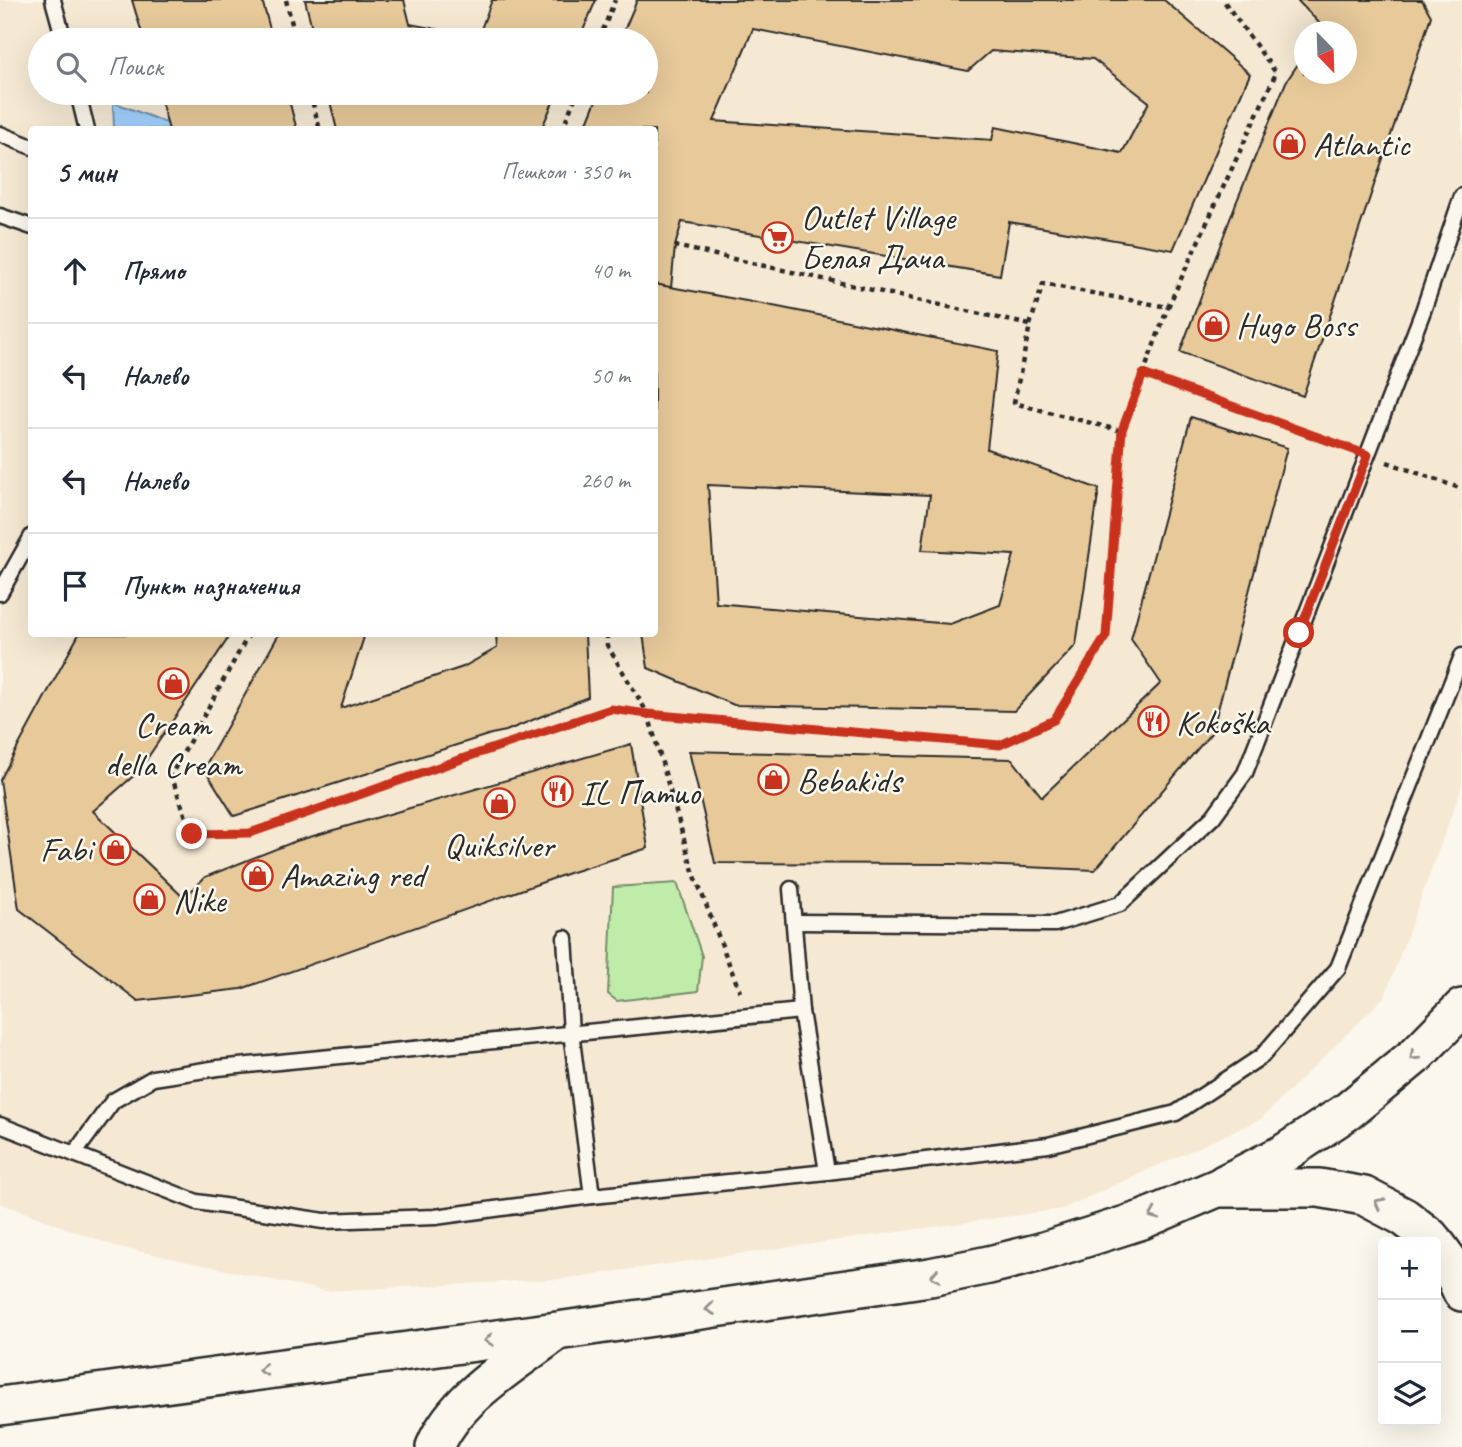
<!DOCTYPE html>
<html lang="ru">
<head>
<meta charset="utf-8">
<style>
	:root { --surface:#fff; --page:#f2f2f3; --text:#1f2937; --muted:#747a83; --line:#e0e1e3 }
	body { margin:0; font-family:Caveat,sans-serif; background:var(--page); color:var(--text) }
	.controls { position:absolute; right:21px; bottom:21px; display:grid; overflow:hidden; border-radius:7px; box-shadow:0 7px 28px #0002 }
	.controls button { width:63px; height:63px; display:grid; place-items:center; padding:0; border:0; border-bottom:2px solid var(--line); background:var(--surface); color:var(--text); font:35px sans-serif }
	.compass { position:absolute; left:1294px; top:21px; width:63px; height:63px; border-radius:50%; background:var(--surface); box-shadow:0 7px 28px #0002; rotate:157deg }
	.stop { position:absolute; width:21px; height:21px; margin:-16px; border:5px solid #c8321e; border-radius:50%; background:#fff }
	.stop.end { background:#c8321e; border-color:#fff; box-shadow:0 2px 7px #0008 }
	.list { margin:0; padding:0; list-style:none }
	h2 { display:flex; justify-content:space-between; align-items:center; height:91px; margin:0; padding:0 28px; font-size:30px }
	h2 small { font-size:23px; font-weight:400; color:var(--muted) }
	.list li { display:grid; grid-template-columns:46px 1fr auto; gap:21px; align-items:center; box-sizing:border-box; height:105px; padding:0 28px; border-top:2px solid var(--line) }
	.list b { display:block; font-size:26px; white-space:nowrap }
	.list em { font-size:23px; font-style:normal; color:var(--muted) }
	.icon { flex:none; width:38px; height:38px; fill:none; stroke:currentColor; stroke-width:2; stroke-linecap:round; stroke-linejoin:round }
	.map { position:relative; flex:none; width:1462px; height:1447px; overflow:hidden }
	.search { position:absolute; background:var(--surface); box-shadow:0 7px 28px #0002; left:28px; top:28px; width:630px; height:77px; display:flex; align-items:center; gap:18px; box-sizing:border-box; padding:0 24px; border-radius:38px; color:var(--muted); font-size:26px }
	.panel { position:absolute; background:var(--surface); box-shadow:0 7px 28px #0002; left:28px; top:126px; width:630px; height:511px; border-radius:7px }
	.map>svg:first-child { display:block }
</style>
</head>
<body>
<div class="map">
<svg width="1462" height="1447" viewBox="0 0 1462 1447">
	<rect width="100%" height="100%" fill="#fbf7ec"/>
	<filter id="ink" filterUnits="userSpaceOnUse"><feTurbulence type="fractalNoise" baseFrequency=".0143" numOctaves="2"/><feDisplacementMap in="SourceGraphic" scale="14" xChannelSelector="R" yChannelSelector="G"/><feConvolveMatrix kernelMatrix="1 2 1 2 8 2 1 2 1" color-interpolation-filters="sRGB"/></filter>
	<g filter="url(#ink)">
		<!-- built -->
		<path fill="#f5e9d3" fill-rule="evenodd" d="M0,0H1462V786L1385,996L1261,1119L1062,1209L561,1279L325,1291L114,1246L0,1203ZM1304,32H1346V74H1304ZM40,40H646V93H40ZM32,130H654V634H32Z"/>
		<!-- green -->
		<path fill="#c0eca9" stroke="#768c6a" stroke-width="2" d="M677,883L702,956L698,991L617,1001L608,994L613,887Z"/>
		<!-- water -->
		<path fill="#a1d1fd" stroke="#728fa9" stroke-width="2" d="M113,102L167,123L169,129L117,130L114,128Z"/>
		<!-- building -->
		<g fill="#e7c99a" stroke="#2b2b2b" stroke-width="2" fill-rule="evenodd">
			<path d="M132,0H262L273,40H144Z"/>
			<path d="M305,0H404L410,24L478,37L492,0H596L579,40H315Z"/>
			<path d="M637,0H1164L1250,74L1173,250L1009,222L1000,275L682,222L675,246L671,288L654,284V130H584L599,93H646V40H620ZM753,29L968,71L991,51L1093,59L1149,102L1122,153L995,127L992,140L714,121Z"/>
			<path d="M1297,0H1422L1431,16L1303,396L1180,352L1236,203L1286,82L1304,55V74H1346V32H1320L1323,27Z"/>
			<path d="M159,93H287L297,130H169Z"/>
			<path d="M328,93H557L541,130H337Z"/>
			<path d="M654,284L768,305L998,351L987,449L1099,489L1076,645L1014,711L734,705L648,668L643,634H654ZM708,485L930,495L922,550L1014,555L1000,605L950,624L716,603Z"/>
			<path d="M1191,417L1287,448L1212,732L1095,870L954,864L715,863L689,751L1012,759L1042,797L1161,683L1131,639Z"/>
			<path d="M79,634H229L227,640L138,772L93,811L184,898L205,877L296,841L631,744L648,848L569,873L241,989L138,1001L19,909L0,780Z"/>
			<path d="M279,634H365L341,708L463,667L497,648L496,634H585L588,697L506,731L491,734L234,816L204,768Z"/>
		</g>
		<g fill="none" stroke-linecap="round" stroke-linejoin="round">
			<defs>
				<g id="service">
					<path d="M53,0L64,40"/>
					<path d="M78,93L87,130"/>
					<path d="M0,134L32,147"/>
					<path d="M0,216L32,227"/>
					<path d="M0,593L32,536"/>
					<path d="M791,889L801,1011L827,1172"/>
					<path d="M794,922L1055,924L1120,904L1213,817L1245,773L1423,311L1462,196"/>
					<path d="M565,938L571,1032L592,1196"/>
					<path d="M0,1125L197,1202L324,1221L435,1217L592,1196L827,1172L1048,1145L1176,1113L1262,1056L1338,968L1462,656"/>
					<path d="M74,1154L113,1101L153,1078L218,1068L801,1011"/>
				</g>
				<g id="secondary">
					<path d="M1224,1184L1283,1154L1348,1111L1416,1055L1462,1008"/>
					<path d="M1436,1244L1447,1259L1462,1292"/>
					<path d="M0,1406L557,1331L930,1277L989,1265L1041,1252L1142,1220L1217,1188H1319L1364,1196L1404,1217L1430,1237L1434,1242"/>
					<path d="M435,1447C455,1398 512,1365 553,1334"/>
				</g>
			</defs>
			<!-- service casing -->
			<use href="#service" stroke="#2b2b2b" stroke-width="19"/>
			<!-- secondary casing -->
			<use href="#secondary" stroke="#2b2b2b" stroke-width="42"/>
			<!-- path -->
			<g stroke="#2b2b2b" stroke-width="4.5" stroke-dasharray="5 5" stroke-linecap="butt">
				<path d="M286,0L296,40"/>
				<path d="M599,40L615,0"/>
				<path d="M310,93L320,130"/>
				<path d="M562,130L577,93"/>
				<path d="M1030,325L1043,284L1168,307L1276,73L1223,0"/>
				<path d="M1143,374L1346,447"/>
				<path d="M1122,431L1168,307"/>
				<path d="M1387,462L1462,489"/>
				<path d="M249,634L171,775L192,834L250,833L476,754L612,709L648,714L693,871L740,992"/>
				<path d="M607,634V645L648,714L1000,745L1054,720L1106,636L1122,431L1014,403L1030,325L675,246"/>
			</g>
			<!-- service -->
			<use href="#service" stroke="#fbf7ec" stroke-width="14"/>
			<!-- secondary -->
			<use href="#secondary" stroke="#fbf7ec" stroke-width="37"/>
		</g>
		<!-- one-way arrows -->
		<defs><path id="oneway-chevron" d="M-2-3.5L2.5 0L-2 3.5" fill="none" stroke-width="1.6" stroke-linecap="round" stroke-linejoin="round" transform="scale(1.75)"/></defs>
		<g stroke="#93918c">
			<use href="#oneway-chevron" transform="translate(1414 1056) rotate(138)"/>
			<use href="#oneway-chevron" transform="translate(1379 1203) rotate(-152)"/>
			<use href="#oneway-chevron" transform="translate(1154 1215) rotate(157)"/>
			<use href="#oneway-chevron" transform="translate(935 1276) rotate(170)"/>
			<use href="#oneway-chevron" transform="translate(710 1309) rotate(172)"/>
			<use href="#oneway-chevron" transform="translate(489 1340) rotate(172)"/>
			<use href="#oneway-chevron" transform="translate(263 1370) rotate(172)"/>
		</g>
	</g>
	<g fill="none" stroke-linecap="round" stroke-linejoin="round" filter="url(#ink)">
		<!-- route -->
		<path stroke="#c8321e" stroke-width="9" d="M192,834L250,833L476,754L611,709L648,714L1000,745L1054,720L1106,636L1122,430L1143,374L1368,455L1299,633"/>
	</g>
	<!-- icons -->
	<defs>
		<symbol id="shop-ring" viewBox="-11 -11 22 22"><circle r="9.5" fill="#fbf7ec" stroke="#c8321e" stroke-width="1.5"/><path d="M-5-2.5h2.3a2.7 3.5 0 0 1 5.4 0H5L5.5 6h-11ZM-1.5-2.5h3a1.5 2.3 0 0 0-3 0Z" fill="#c8321e"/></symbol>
		<symbol id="supermarket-ring" viewBox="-11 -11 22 22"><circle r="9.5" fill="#fbf7ec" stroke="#c8321e" stroke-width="1.5"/><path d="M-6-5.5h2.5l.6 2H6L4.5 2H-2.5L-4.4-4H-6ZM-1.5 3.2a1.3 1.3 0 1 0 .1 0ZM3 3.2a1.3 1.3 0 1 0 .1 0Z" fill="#c8321e"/></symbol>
		<symbol id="restaurant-ring" viewBox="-11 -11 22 22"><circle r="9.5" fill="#fbf7ec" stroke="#c8321e" stroke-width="1.5"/><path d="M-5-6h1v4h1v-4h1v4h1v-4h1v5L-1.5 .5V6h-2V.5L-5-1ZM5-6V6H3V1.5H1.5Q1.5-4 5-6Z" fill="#c8321e"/></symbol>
	</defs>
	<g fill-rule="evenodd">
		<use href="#shop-ring" x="1272" y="126" width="35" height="35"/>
		<use href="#supermarket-ring" x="760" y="220" width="35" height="35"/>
		<use href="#shop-ring" x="1196" y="308" width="35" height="35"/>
		<use href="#shop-ring" x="156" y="666" width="35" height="35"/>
		<use href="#restaurant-ring" x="1136" y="704" width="35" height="35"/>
		<use href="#shop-ring" x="756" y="762" width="35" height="35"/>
		<use href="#restaurant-ring" x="540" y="774" width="35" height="35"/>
		<use href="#shop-ring" x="482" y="786" width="35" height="35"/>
		<use href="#shop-ring" x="98" y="832" width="35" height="35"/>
		<use href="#shop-ring" x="240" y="858" width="35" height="35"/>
		<use href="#shop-ring" x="132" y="882" width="35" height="35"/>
	</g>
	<g text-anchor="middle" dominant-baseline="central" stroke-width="5" stroke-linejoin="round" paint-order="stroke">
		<!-- poi labels -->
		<g font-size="35" fill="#2b2b2b" stroke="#fbf7ec" text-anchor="start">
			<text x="1313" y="144">Atlantic</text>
			<text x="801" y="217">Outlet Village<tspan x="801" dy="40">Белая Дача</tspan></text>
			<text x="1236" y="325">Hugo Boss</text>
			<text x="1176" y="722">Kokoška</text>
			<text x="173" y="724" text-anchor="middle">Cream<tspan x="173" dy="40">della Cream</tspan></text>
			<text x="797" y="780">Bebakids</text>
			<text x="580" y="792">IL Патио</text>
			<text x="499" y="845" text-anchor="middle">Quiksilver</text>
			<text x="92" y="849" text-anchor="end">Fabi</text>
			<text x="280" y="875">Amazing red</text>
			<text x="173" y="900">Nike</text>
		</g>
	</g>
</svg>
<div class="controls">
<button>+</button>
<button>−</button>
<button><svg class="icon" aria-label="layers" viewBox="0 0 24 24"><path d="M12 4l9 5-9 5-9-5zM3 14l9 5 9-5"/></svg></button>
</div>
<svg class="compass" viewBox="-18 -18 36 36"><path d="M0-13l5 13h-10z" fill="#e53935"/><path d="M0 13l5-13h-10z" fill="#747a83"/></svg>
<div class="stop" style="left:1299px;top:633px"></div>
<div class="stop end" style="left:192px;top:834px"></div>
<div class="search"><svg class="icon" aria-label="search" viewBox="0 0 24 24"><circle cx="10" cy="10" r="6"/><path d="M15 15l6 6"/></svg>Поиск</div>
<section class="panel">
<h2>5 мин<small>Пешком · 350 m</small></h2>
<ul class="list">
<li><svg class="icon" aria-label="ahead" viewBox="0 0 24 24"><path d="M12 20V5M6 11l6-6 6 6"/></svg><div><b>Прямо</b></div><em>40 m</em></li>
<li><svg class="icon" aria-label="left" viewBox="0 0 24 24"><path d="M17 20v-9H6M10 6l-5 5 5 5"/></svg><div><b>Налево</b></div><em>50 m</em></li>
<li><svg class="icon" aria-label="left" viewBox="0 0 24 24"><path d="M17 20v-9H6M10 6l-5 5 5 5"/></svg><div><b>Налево</b></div><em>260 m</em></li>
<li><svg class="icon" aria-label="arrive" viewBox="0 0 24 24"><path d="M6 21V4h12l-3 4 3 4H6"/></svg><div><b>Пункт назначения</b></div></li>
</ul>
</section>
</div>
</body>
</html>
